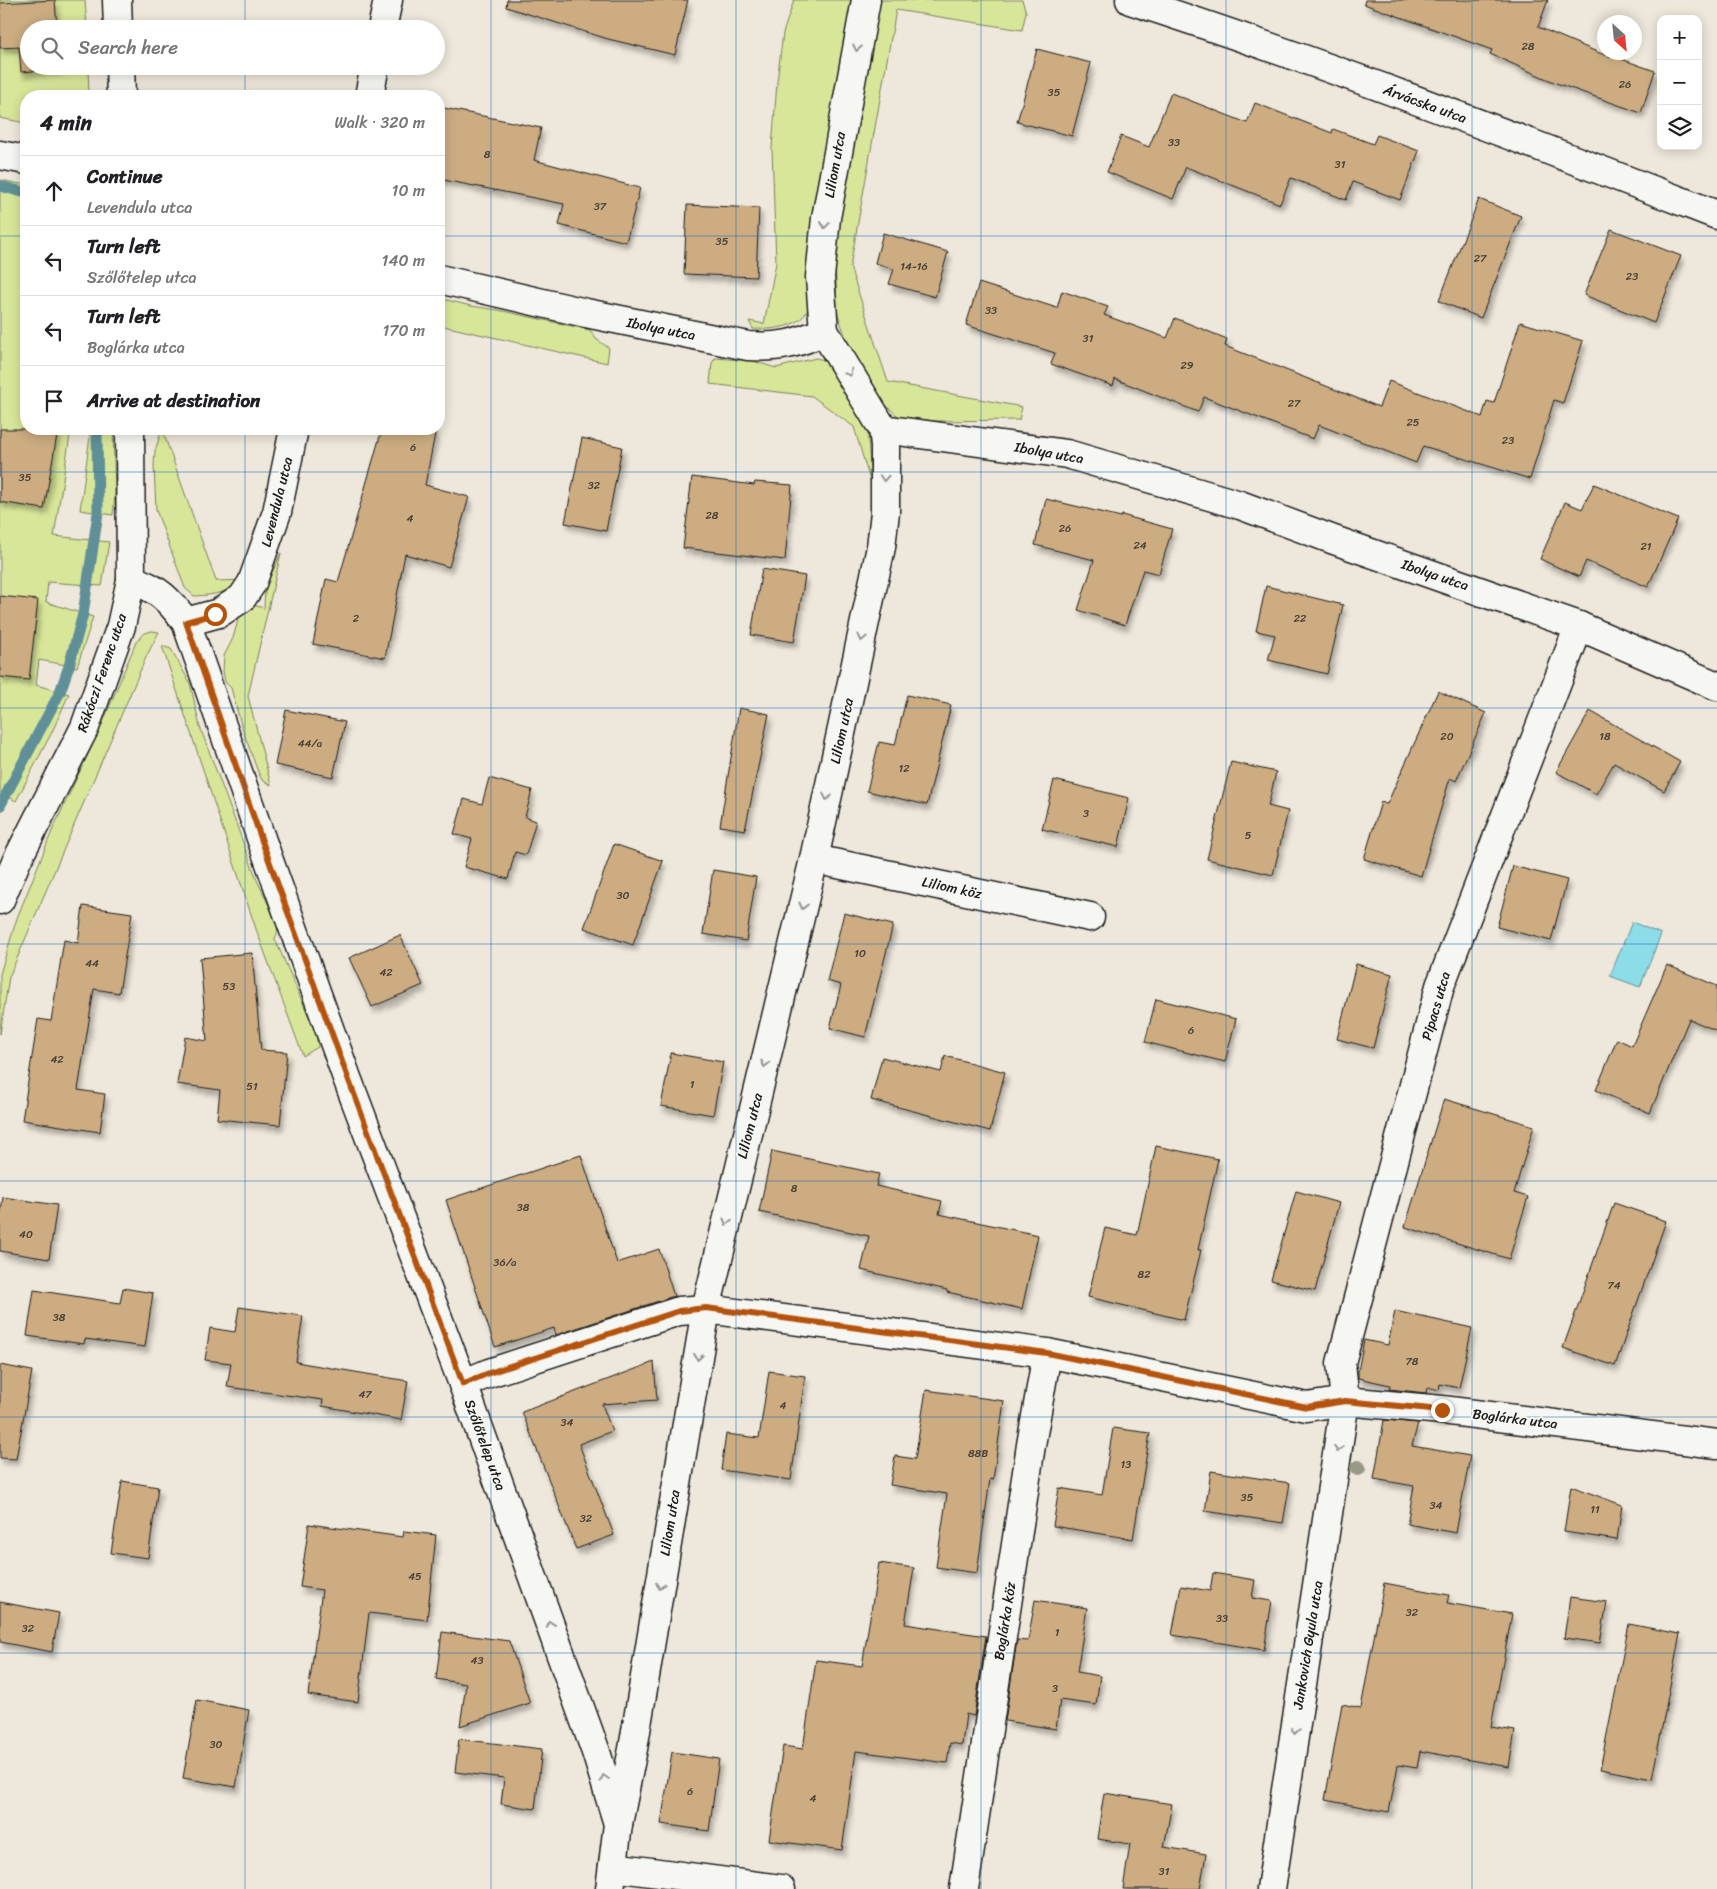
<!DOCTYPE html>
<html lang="en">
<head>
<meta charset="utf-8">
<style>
	:root { --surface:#fff; --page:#f2f2f2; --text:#202124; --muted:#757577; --line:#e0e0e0 }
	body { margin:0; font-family:Sriracha,sans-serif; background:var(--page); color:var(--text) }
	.controls { position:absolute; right:15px; top:15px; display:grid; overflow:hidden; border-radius:10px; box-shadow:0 2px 12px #0003 }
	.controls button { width:45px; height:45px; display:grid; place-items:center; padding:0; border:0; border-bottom:1px solid var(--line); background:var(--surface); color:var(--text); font:25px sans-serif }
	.compass { position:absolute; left:1597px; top:15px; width:45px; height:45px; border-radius:50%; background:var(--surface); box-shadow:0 2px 12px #0003; rotate:153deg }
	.stop { position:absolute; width:15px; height:15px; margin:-11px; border:4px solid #b45309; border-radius:50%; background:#fff }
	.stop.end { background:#b45309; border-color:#fff; box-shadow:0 1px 5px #0008 }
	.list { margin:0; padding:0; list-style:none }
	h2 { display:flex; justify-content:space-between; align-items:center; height:65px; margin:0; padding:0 20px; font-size:21px }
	h2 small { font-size:16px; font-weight:400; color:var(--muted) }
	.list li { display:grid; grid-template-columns:32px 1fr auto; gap:15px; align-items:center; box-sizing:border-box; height:70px; padding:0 20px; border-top:1px solid var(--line) }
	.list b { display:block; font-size:19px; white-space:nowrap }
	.list p { margin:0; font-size:16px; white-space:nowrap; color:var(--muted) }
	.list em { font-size:16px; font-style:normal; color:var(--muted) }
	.icon { flex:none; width:28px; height:28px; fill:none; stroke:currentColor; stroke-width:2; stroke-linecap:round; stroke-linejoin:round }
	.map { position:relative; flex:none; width:1717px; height:1889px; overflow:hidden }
	.search { position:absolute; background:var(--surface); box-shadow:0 2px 12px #0003; left:20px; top:20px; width:425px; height:55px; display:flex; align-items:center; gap:12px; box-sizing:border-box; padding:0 18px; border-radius:28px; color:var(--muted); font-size:19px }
	.panel { position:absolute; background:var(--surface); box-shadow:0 2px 12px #0003; left:20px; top:90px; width:425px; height:345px; border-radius:20px }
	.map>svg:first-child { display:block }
</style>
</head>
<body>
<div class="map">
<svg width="1717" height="1889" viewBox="0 0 1717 1889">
	<defs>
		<filter id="shadow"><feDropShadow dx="3" dy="5.5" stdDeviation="2.5" flood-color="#0004"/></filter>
	</defs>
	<rect width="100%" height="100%" fill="#eee7db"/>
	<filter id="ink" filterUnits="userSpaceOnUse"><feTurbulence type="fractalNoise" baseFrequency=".02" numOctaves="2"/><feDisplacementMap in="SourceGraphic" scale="10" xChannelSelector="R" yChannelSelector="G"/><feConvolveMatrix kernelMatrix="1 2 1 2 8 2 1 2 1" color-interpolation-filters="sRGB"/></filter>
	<g filter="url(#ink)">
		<!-- green -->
		<g fill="#d8e699" stroke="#7a815a">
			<path d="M0,0H85L87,29H29V66H88L89,96H26V123L0,118Z"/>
			<path d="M794,0H856L813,285C811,293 810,304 807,311C799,328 769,330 753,329L749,321L764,324L776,263L772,148L777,82L783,33Z"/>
			<path d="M876,0H1022L1026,12L1022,30L896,10L850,267L888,382L1022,407L1019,420L935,421L899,417L879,399L847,342L837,311L835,256L842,173Z"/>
			<path d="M0,180L26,185V429H71L54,536L109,542L102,586L48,582L46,602L93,617L77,667L39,660L36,685L69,694L52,732L16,801L0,792Z"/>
			<path d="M439,298L471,306L498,310L590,330L596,339L609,348L607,363L439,325Z"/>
			<path d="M715,358L753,361L776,368L816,358L828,361L867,422L871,484L854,427L812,396L710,384L712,363Z"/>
			<path d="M91,429H113L115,493L113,515L80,510Z"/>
			<path d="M162,429L216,581L247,580C226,592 218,595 194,596L185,588L156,510L154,465L155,451Z"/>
			<path d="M281,553L248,696L271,785L262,780L258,772L242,728L231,688L225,682L223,671L224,656L233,638L239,617L247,608L253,605L264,608L265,588Z"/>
			<path d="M151,631L159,632L147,655L9,977L0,1034V974L17,918L52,831L103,722L136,642L143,634Z"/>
			<path d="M162,646L171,649L190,683L200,727L257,880L276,921L278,931L275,939L316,1033L318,1047L303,1056L256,929Z"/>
		</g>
		<!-- water -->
		<path fill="#8ddde9" stroke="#609097" d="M1632,922L1661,934L1640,987L1610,976Z"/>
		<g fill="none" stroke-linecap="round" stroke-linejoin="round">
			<!-- stream -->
			<g stroke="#609097" stroke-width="11">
				<path d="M0,186L26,193"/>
				<path d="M0,806L60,692L69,666L83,614L98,513L97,429"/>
			</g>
		</g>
		<!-- building -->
		<g fill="#ccac80" stroke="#1c1c1c" filter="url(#shadow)">
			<path d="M55,0L57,29H29V66H60V69L21,72L19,47L0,48V3Z"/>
			<path d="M507,0H688L675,55L608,39L506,7Z"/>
			<path d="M1365,0H1548L1538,27L1609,57L1610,55L1655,71L1641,113L1556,83L1490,54L1492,50L1364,4Z"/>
			<path d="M1037,49L1091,63L1072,136L1017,122Z"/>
			<path d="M1171,93L1247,123L1255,103L1332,133L1333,129L1373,144L1377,135L1419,151L1400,200L1353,182L1346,200L1291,178L1280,204L1186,167L1173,199L1107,172L1121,136L1149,147Z"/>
			<path d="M439,107L541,128L534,160L640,188L626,242L559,225L564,204L439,179Z"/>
			<path d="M1479,199L1521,216L1481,318L1439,301Z"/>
			<path d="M687,205L759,208L756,277L684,274Z"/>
			<path d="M1611,229L1681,256L1654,323L1584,295Z"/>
			<path d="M883,233L948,252L935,297L889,284L894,269L875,263Z"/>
			<path d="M979,283L1057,308L1062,291L1108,307L1104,315L1167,338L1175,318L1227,339L1225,346L1379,407L1389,381L1482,417L1487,401L1494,403L1520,322L1583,341L1563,403L1554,400L1530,479L1423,446L1416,463L1319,425L1313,439L1204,397L1198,412L1115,379L1113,386L1051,364L1055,353L966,325Z"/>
			<path d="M0,429H58L44,509L0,502Z"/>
			<path d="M382,429H436L425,485L469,497L449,567L405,554L385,658L313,644L326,579L338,582Z"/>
			<path d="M582,438L622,447L606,531L565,523Z"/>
			<path d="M692,477L754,485L755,482L792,485L785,560L683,548Z"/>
			<path d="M1594,484L1678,519L1648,587L1586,561L1579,577L1540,559L1565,502L1582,509Z"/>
			<path d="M1046,499L1121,517L1122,515L1172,529L1159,574L1143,570L1125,625L1078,610L1094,560L1035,545Z"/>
			<path d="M762,569L805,576L794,642L751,635Z"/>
			<path d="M1266,586L1343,605L1327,674L1268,660L1275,635L1256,631Z"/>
			<path d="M0,596L38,600L29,680L0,677Z"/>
			<path d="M1438,691L1486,713L1456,781L1450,778L1421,876L1364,859L1381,802L1387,804Z"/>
			<path d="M907,695L951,705L927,805L867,791L879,742L895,745Z"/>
			<path d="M739,708L769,714L745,830L720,826Z"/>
			<path d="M286,710L345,722L333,777L275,765Z"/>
			<path d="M1590,711L1680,762L1664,791L1614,763L1596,794L1556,772Z"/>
			<path d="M1231,762L1276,772L1268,806L1288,811L1273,875L1207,859Z"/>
			<path d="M489,778L532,790L525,817L536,821L526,855L515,852L508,879L464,867L472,839L454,834L464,799L482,804Z"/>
			<path d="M1054,780L1129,798L1118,847L1042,829Z"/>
			<path d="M614,844L663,861L633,945L584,928Z"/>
			<path d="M1513,866L1567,880L1551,941L1497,927Z"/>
			<path d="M713,870L756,877L746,941L703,934Z"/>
			<path d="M83,906L132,913L119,993L94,989L78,1090L105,1094L100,1132L22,1120L38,1019L51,1021L64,940L78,943Z"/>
			<path d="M844,913L893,925L865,1037L830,1028L841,985L827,981Z"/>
			<path d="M400,935L423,985L372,1007L349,958Z"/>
			<path d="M252,953L261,1050L287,1052L280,1125L217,1119L220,1090L177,1084L185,1037L207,1041L200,958Z"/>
			<path d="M1356,964L1392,974L1373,1048L1337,1039Z"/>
			<path d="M1667,965L1717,986V1031L1689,1019L1650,1113L1596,1090L1617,1039L1632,1046Z"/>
			<path d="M1156,999L1236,1019L1225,1062L1145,1042Z"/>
			<path d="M671,1053L723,1062L713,1115L661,1106Z"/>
			<path d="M945,1056L1005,1072L990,1131L871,1100L882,1057L941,1072Z"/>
			<path d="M1444,1099L1534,1126L1514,1193L1528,1197L1509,1259L1405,1227Z"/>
			<path d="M1156,1146L1218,1159L1198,1250H1201L1184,1320L1088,1297L1105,1228L1137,1235Z"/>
			<path d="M772,1151L879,1174L876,1186L942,1201L939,1214L1038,1235L1022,1309L947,1292V1290L861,1270L869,1236L759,1212Z"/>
			<path d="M581,1155L617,1263L659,1249L674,1296L556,1335L554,1328L495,1347L446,1200Z"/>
			<path d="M1296,1191L1339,1203L1315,1291L1271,1280Z"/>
			<path d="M3,1197L57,1205L49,1259L0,1251V1218Z"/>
			<path d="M1614,1203L1666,1221L1615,1366L1563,1348Z"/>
			<path d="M123,1288L153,1293L145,1347L85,1339L84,1344L27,1336L34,1290L120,1303Z"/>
			<path d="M239,1307L303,1316L296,1362L408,1381L401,1420L322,1406L323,1400L227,1387L231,1363L205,1360L210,1328L235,1332Z"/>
			<path d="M1395,1311L1472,1328L1459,1388L1440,1384L1439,1390L1427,1387L1426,1393L1389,1389L1390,1385L1358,1378V1371L1364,1340L1388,1345Z"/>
			<path d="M654,1362L657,1400L602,1404L612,1431L579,1444L614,1535L576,1549L522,1412Z"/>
			<path d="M0,1365L32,1371L16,1459L0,1458Z"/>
			<path d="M769,1371L805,1376L791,1480L721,1470L726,1434L759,1438Z"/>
			<path d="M926,1390L1004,1401L993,1480L990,1479L977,1573L936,1567L947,1494L890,1485L895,1456L915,1459Z"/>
			<path d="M1384,1420L1418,1423L1412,1446L1470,1456L1456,1533L1407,1524L1414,1486L1374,1479Z"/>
			<path d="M1113,1428L1150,1433L1133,1539L1053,1526L1059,1488L1102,1495Z"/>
			<path d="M1211,1471L1290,1483L1283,1523L1205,1511Z"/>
			<path d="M122,1481L158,1487L148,1558L111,1553Z"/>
			<path d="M1571,1486L1622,1505L1617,1540L1564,1532Z"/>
			<path d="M309,1524L403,1537L404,1531L436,1535L427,1620L369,1613L358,1702L308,1695L322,1590L300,1587Z"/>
			<path d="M879,1563L914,1568L905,1624L986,1636L974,1716L966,1714L962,1745L950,1743L947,1763L856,1751L842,1850L769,1840L783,1746L803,1749L816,1660L862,1666Z"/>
			<path d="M1213,1573L1255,1580L1252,1598L1272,1601L1264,1650L1172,1635L1181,1586L1210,1591Z"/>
			<path d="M1384,1583L1449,1595L1447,1603L1512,1614L1491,1727L1515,1731L1509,1767L1420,1751L1417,1768L1398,1765L1389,1812L1325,1800L1342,1704L1361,1708Z"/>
			<path d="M1570,1597L1607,1602L1600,1643L1564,1638Z"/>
			<path d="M1035,1600L1087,1608L1077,1672L1100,1676L1096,1705L1060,1700L1056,1729L1005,1721L1017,1640L1028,1641Z"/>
			<path d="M0,1602L59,1613L52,1652L0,1642Z"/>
			<path d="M1629,1624L1680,1634L1652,1779L1600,1769Z"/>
			<path d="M442,1632L509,1641L530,1703L460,1726L466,1684L436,1679Z"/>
			<path d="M197,1700L249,1710L236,1787L183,1778Z"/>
			<path d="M459,1739L542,1749L535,1809L501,1804L504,1778L455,1772Z"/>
			<path d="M672,1752L719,1759L709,1831L661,1824Z"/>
			<path d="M1104,1793L1172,1804L1164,1847L1206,1854L1200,1889H1123L1130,1844L1097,1839Z"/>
		</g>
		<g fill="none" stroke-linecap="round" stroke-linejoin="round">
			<defs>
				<g id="minor">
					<path d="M1130,0C1328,64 1523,140 1717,215"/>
					<path d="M382,29L388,0"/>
					<path d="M369,96L375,66"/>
					<path d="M439,279L586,313L748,346C778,348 797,344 824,331"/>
					<path d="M883,429L1067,454L1240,505L1334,540L1579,626L1717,686"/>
					<path d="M131,580C157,587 170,601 186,622L262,841L347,1078L463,1384L596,1752L618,1824L610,1889"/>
					<path d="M186,622L219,613L242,598L252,583L277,512L294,429"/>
					<path d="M814,859L1090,917"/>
					<path d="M463,1384L489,1373L679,1311L706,1309L1047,1353L1307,1407L1345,1401L1442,1410L1717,1444"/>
					<path d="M618,1824L633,1749L706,1309L814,859L881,547L885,512V445L883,429L824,331L820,277L826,218L866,0"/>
					<path d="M613,1867L781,1889"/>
					<path d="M964,1889L1031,1445L1047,1353"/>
					<path d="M1271,1889L1345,1401L1341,1363L1440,986L1579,626"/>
				</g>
				<g id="tertiary">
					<path d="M117,0L118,29"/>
					<path d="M120,66L121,96"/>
					<path d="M0,155L26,160"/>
					<path d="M0,900L17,860L85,727L121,626L131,580L130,429"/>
				</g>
			</defs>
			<!-- minor casing -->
			<use href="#minor" stroke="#1c1c1c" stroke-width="31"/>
			<!-- tertiary casing -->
			<use href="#tertiary" stroke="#1c1c1c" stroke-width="31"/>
			<!-- minor -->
			<use href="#minor" stroke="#f6f6f2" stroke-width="28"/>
			<!-- tertiary -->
			<use href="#tertiary" stroke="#f6f6f2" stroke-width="28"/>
		</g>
		<!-- trees -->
		<circle fill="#999987" cx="1358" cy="1468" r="8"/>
		<!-- one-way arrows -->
		<defs><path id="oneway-chevron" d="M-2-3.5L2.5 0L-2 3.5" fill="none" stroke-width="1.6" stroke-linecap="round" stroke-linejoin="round" transform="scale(1.25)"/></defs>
		<g stroke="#949492">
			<use href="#oneway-chevron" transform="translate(857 48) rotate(101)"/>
			<use href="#oneway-chevron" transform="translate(825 225) rotate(96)"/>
			<use href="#oneway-chevron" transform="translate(849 373) rotate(59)"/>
			<use href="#oneway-chevron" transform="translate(884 478) rotate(93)"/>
			<use href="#oneway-chevron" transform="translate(862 638) rotate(102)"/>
			<use href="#oneway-chevron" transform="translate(827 797) rotate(102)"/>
			<use href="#oneway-chevron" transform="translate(803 906) rotate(104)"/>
			<use href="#oneway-chevron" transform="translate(765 1064) rotate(104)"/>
			<use href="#oneway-chevron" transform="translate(727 1222) rotate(104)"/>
			<use href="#oneway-chevron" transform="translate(698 1357) rotate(99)"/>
			<use href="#oneway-chevron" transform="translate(1338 1449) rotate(99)"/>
			<use href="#oneway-chevron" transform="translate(660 1586) rotate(99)"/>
			<use href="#oneway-chevron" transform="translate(550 1624) rotate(-110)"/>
			<use href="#oneway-chevron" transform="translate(1295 1731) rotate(99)"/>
			<use href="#oneway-chevron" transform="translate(604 1778) rotate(-108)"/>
		</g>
	</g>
	<g fill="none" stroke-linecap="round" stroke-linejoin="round" filter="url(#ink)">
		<!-- route -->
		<path stroke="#b45309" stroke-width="6" d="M215,614L186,622L262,841L348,1078L463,1384L489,1373L679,1311L706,1308L1047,1353L1307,1407L1345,1401L1442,1410"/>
	</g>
	<!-- grid -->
	<path fill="none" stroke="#1f6fb2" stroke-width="1" stroke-opacity="0.55" d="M245,0V29M491,0V1889M736,0V1889M981,0V1889M1226,0V1889M1472,0V1889M245,66V96M0,236H26M439,236H1717M245,429V1889M0,472H1717M0,708H1717M0,944H1717M0,1181H1717M0,1417H1717M0,1653H1717"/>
	<g text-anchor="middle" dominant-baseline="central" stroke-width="4" stroke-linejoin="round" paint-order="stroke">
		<!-- number labels -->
		<g font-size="11" fill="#484035">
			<text x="1528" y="46">28</text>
			<text x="1625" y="84">26</text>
			<text x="1054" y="92">35</text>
			<text x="1174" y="142">33</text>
			<text x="487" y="154">8</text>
			<text x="1340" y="164">31</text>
			<text x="600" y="206">37</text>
			<text x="722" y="241">35</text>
			<text x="1480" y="258">27</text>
			<text x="914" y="266">14-16</text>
			<text x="1632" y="276">23</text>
			<text x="991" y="310">33</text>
			<text x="1088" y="338">31</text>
			<text x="1187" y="365">29</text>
			<text x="1294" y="403">27</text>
			<text x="1413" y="422">25</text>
			<text x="1508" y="440">23</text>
			<text x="413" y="447">6</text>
			<text x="25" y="477">35</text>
			<text x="594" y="485">32</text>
			<text x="712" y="515">28</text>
			<text x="410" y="518">4</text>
			<text x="1065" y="528">26</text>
			<text x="1140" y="545">24</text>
			<text x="1646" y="546">21</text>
			<text x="356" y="618">2</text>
			<text x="1300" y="618">22</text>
			<text x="1447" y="736">20</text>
			<text x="1605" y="736">18</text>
			<text x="310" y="743">44/a</text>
			<text x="904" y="768">12</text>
			<text x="1086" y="813">3</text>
			<text x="1248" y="835">5</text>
			<text x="623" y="895">30</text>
			<text x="860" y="953">10</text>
			<text x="92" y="963">44</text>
			<text x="386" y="972">42</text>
			<text x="229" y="986">53</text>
			<text x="1191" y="1030">6</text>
			<text x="57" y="1059">42</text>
			<text x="692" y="1084">1</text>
			<text x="252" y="1086">51</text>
			<text x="794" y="1188">8</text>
			<text x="523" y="1207">38</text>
			<text x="26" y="1234">40</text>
			<text x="505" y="1262">36/a</text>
			<text x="1144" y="1274">82</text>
			<text x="1614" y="1285">74</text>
			<text x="59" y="1317">38</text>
			<text x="1412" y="1361">78</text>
			<text x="365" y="1394">47</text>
			<text x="783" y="1405">4</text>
			<text x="567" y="1422">34</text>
			<text x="978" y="1453">88B</text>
			<text x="1126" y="1464">13</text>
			<text x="1247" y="1497">35</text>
			<text x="1436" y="1505">34</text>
			<text x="1595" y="1509">11</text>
			<text x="586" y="1518">32</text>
			<text x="415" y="1576">45</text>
			<text x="1412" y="1612">32</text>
			<text x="1222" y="1618">33</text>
			<text x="28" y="1628">32</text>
			<text x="1057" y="1632">1</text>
			<text x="477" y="1660">43</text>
			<text x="1055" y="1688">3</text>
			<text x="216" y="1744">30</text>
			<text x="690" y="1791">6</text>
			<text x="813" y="1798">4</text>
			<text x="1164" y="1871">31</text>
		</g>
		<!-- street labels -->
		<g font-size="14" fill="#1c1c1c" stroke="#f6f6f2">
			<text transform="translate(1425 104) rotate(20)">Árvácska utca</text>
			<text transform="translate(835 165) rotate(-80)">Liliom utca</text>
			<text transform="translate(661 329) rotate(11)">Ibolya utca</text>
			<text transform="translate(1049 453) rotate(10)">Ibolya utca</text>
			<text transform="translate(277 502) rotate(-76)">Levendula utca</text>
			<text transform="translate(1435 575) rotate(19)">Ibolya utca</text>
			<text transform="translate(102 673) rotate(-71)">Rákóczi Ferenc utca</text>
			<text transform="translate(842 731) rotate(-78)">Liliom utca</text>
			<text transform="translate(952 888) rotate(12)">Liliom köz</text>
			<text transform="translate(1436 1006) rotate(-74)">Pipacs utca</text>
			<text transform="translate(750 1126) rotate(-76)">Liliom utca</text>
			<text transform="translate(1515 1419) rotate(7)">Boglárka utca</text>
			<text transform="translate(485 1445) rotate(70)">Szőlőtelep utca</text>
			<text transform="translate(670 1523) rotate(-81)">Liliom utca</text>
			<text transform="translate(1005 1621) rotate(-81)">Boglárka köz</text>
			<text transform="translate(1308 1645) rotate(-81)">Jankovich Gyula utca</text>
		</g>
	</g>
</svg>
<div class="controls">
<button>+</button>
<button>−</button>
<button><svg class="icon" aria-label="layers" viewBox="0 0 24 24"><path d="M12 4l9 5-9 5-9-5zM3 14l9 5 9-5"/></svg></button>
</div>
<svg class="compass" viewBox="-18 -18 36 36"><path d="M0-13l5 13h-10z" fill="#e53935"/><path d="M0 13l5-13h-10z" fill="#757577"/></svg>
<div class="stop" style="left:215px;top:614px"></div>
<div class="stop end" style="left:1442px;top:1410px"></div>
<div class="search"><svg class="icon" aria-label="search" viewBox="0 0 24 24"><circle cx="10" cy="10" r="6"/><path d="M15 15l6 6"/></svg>Search here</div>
<section class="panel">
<h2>4 min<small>Walk · 320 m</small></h2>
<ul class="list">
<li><svg class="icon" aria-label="ahead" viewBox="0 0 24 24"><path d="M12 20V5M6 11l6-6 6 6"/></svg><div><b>Continue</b><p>Levendula utca</p></div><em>10 m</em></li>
<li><svg class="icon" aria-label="left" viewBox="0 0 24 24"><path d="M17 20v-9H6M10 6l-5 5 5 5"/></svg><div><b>Turn left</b><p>Szőlőtelep utca</p></div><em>140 m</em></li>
<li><svg class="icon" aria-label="left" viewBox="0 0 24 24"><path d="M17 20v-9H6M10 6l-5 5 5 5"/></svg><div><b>Turn left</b><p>Boglárka utca</p></div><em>170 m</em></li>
<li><svg class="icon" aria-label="arrive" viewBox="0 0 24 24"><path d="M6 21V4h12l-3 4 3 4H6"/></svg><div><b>Arrive at destination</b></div></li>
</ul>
</section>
</div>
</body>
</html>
